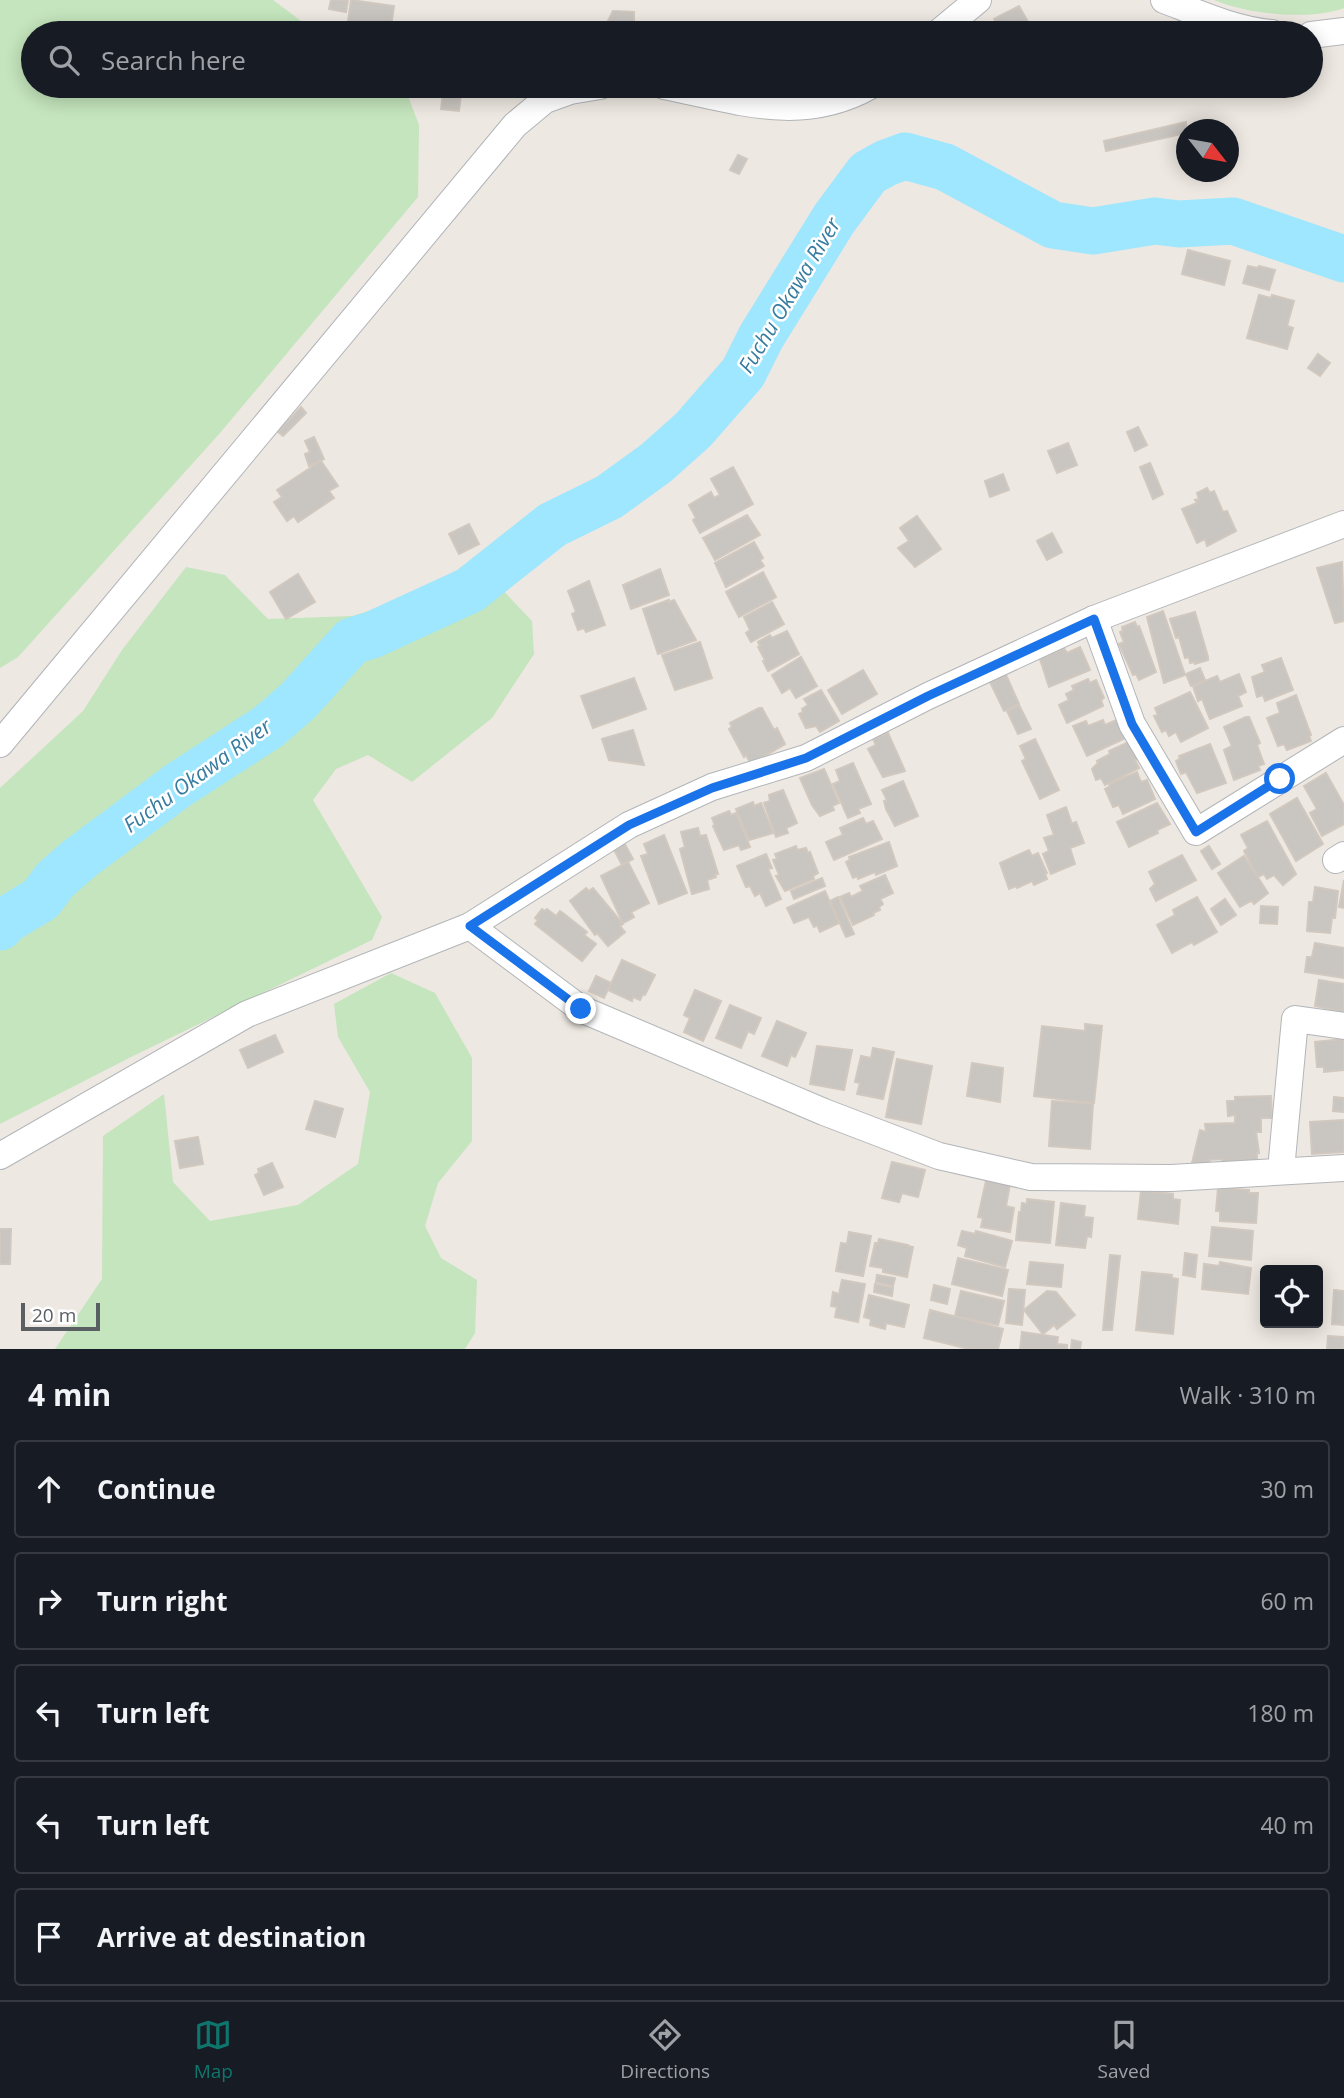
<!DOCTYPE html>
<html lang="en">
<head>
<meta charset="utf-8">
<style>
	:root { --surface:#171b24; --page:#242831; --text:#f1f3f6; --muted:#9ea1a6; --line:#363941; --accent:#0f766e }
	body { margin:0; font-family:"Open Sans",sans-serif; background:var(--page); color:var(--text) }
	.controls { position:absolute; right:21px; bottom:21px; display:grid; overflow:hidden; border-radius:7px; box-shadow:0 4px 18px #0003 }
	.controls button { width:63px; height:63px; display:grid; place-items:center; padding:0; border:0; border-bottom:2px solid var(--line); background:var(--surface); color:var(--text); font:35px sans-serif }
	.compass { position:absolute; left:1176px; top:119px; width:63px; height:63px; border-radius:50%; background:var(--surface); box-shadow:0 4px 18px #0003; rotate:121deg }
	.scale { position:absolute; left:21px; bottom:18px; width:79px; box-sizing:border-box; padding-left:7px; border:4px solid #595f62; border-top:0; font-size:19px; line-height:24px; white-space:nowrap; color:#595f62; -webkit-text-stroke:5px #fff; paint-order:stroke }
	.stop { position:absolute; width:21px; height:21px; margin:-16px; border:5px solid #1a73e8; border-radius:50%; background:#fff }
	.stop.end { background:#1a73e8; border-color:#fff; box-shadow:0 2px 7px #0008 }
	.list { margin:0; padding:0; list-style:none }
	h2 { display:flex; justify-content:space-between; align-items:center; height:91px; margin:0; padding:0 28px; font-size:30px }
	h2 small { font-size:23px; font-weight:400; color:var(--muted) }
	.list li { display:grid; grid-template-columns:46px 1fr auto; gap:21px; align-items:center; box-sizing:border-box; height:98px; margin:0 14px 14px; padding:0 14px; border:2px solid var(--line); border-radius:7px }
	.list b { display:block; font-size:26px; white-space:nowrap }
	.list em { font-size:23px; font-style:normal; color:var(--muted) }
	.icon { flex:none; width:38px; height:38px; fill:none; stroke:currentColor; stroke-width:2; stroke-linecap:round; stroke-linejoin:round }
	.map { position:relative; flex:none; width:1344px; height:1349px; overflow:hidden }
	.search { position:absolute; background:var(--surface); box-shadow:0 4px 18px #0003; left:21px; right:21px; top:21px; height:77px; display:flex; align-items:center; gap:18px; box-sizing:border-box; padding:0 24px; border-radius:38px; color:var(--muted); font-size:26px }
	.sheet { height:651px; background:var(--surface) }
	nav { display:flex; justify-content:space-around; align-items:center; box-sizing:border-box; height:98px; border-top:2px solid var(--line); background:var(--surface); font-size:19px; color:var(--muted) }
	nav a { display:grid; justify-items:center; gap:4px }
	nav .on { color:var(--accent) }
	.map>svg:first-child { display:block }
</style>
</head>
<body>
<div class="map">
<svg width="1344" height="1349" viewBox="0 0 1344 1349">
	<rect width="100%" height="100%" fill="#ede8e1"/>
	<!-- green -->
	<g fill="#c4e5bd">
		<path d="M0,0H273L317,33H33V86H391L408,96L419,125L418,197L220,433L18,657L0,668Z"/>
		<path d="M1214,0H1344V8C1310,21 1247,14 1214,0Z"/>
		<path d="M186,567L225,575L268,619L352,616L423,595L497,584L532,621L534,654L492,718L412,782L368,755L336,769L313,800L382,917L372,940L133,1056L0,1124V788L83,711L122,650Z"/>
		<path d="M391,973L435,993L472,1058V1141L438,1183L425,1226L441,1258L477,1280L475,1333L465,1349H55L102,1279L103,1136L164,1094L173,1182L210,1221L298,1205L358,1164L370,1092L338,1037L334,1004Z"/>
	</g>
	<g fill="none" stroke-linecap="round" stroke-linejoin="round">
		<!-- river -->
		<path stroke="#9fe6ff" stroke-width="47" d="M0,927L6,920L41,899L55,880L79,859L177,786L268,727L298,701L352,641L372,635L470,590L552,525L609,497L656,463L693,430L743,373L761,337L834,219L868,173L886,163L905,156L945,167L1053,225L1093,231L1155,221L1179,224L1233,221L1344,259"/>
	</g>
	<!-- building -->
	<g fill="#c9c5c0" stroke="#d1c8bf" stroke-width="2">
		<path d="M331,0H348L346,12L329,9Z"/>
		<path d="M351,0L394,6L390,33L347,28Z"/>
		<path d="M1019,6L1028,22L1019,26L1021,29L1014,33H1002L994,19Z"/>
		<path d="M613,11L634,12V29L630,28L629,33H609L610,27H605Z"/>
		<path d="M444,86H462L459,111L441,109Z"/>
		<path d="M1186,122V133L1106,151L1104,141Z"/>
		<path d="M738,155L747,159L739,174L730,170Z"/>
		<path d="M1188,250L1230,261L1224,285L1182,274Z"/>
		<path d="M1248,266L1258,268L1259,266L1275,270L1269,290L1243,283Z"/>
		<path d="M1259,295L1271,298L1272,295L1294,301L1287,326L1293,328L1287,349L1247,338Z"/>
		<path d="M1318,354L1330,363L1320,376L1308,368Z"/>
		<path d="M301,407L306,413L283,436L278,432Z"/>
		<path d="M1138,427L1147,445L1135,451L1127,432Z"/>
		<path d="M314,437L324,459L309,466L305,454L310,452L305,441Z"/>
		<path d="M1068,443L1077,465L1057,473L1048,451Z"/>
		<path d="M321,461L338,486L329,491L334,498L298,522L294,516L287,521L274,502L282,497L277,490Z"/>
		<path d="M1150,463L1163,494L1153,499L1140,467Z"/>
		<path d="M733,467L753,504L700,533L693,520L696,518L689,505L711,492L714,498L720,495L711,479Z"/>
		<path d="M1003,474L1009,490L990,497L985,481Z"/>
		<path d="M1207,488L1210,493L1214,491L1223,512L1227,511L1236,531L1207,546L1205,539L1197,543L1182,509L1197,503L1195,500L1199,499L1197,493Z"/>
		<path d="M747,515L760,535L715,560L703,538Z"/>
		<path d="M917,516L941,549L915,567L898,548L909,541L900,528Z"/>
		<path d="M469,524L479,544L459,554L449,534Z"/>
		<path d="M1052,533L1062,552L1047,560L1037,541Z"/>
		<path d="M754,542L763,558L760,560L764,566L726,587L715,563Z"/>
		<path d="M1342,562L1344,621L1335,623L1317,568Z"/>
		<path d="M660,569L669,595L631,609L623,585Z"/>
		<path d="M763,572L776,597L739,617L726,592Z"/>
		<path d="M298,574L315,602L286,619L270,592Z"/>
		<path d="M589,581L605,625L586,632L584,628L578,630L572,614L576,612L568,591Z"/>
		<path d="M669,600V602L674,600L696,640L658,654L643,609Z"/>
		<path d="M772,602L784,624L751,642L746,633L750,630L744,617Z"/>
		<path d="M1163,611L1185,675L1164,683L1147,617Z"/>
		<path d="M1195,612L1208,657V660L1195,664V662L1190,663L1189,657L1185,658L1179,637L1176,638L1170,619Z"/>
		<path d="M1135,622L1137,627L1139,626L1156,672L1139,680L1136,674L1133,675L1119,644L1124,642L1120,632L1123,631L1122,627Z"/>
		<path d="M787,631L799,654L768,671L763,661L765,660L758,647L760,646L758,642L770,635L772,638Z"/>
		<path d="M700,642L712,678L675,690L662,655Z"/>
		<path d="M1080,647L1090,670L1049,687L1040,659L1064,648L1067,653Z"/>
		<path d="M801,657L817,686L796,698L790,688L782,693L772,675Z"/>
		<path d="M1281,658L1293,690L1265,701L1263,695L1257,697L1252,677L1265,672L1262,665Z"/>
		<path d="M1200,668L1205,680L1191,686L1186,674Z"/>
		<path d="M863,670L877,694L842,714L828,690Z"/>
		<path d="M1239,674L1246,692L1238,696L1242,706L1210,719L1202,699L1198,701L1193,686L1217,676L1220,682Z"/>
		<path d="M1006,675L1019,704L1004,711L990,682Z"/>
		<path d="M634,678L646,709L593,728L581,696Z"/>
		<path d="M1088,679L1090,683L1096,680L1104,698L1101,700L1103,706L1067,723L1059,705L1069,700L1066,694L1074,690L1072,686Z"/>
		<path d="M821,690L839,721L820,732L816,726L806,728L799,714L803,712L802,709L808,705L804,699Z"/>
		<path d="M1190,692L1208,728L1181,742L1176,732L1169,736L1166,730L1162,732L1154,716L1158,715L1155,708Z"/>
		<path d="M1296,695L1311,735L1309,736L1311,741L1287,750L1284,744L1278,746L1267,718L1280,713L1277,703Z"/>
		<path d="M1019,705L1031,729L1018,734L1007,711Z"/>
		<path d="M759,708H762L774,730L777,728L785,744L751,764L746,755L744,757L729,729L732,727L730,723Z"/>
		<path d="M1246,717H1249L1260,743L1257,745L1264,764L1258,766L1260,770L1234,780L1224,750L1232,746L1224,727Z"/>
		<path d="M1121,718L1130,736L1087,756L1073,726L1086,721L1088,726L1103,720L1105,725Z"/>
		<path d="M633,730L644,765L609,760L602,739Z"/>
		<path d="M888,733L905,771L883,777L868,749L876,745L873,739Z"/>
		<path d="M1035,739L1059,790L1040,799L1022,761L1026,759L1020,746Z"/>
		<path d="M1133,740L1142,757L1135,760L1139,768L1105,785L1101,778L1096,780L1092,769L1098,763L1097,761L1110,754L1109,751Z"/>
		<path d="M1210,744L1226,783L1197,793L1186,772L1181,774L1176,761L1180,759L1179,756Z"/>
		<path d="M853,763L871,804L858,809L860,813L848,818L833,784L840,781L836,770Z"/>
		<path d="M824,769L839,803L832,806L834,810L820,816L812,805L800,778Z"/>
		<path d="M1137,772L1141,782L1147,780L1155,799L1123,814L1119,805L1113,807L1105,789L1110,786L1109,784Z"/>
		<path d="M1326,773L1344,805V824L1322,836L1310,813L1317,809L1304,786Z"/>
		<path d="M903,781L918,816L895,826L886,809L884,801L887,800L882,790Z"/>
		<path d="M783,790L797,823L786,828L788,833L776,837L764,803L770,801L769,795Z"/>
		<path d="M1297,798L1323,844L1296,861L1270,814Z"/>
		<path d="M753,802L754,806L761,803L773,833L749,840L736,809Z"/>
		<path d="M1157,803L1170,824L1157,830L1158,833L1129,847L1117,822Z"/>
		<path d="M1066,807L1072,824L1076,822L1084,843L1070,848L1075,864L1051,874L1043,854L1049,851L1044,838L1054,835L1047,815Z"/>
		<path d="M729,811L731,815L736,813L750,847L741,850L739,845L724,850L713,826L715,825L712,818Z"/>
		<path d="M863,818L866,824L873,821L882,839L834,860L826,842L843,835L840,828Z"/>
		<path d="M1267,821L1296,874L1283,885L1274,875L1267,879L1264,874L1258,877L1244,851L1248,848L1241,835Z"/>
		<path d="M698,828L700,836L706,835L718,874H715L716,877L707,880L709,889L692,894L680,849L685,847L681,832Z"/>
		<path d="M664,835L687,893L659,904L641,856L648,854L644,844Z"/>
		<path d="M622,839L633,859L622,865L611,844Z"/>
		<path d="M889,842L897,866L876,875L875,872L858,879L857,876L853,878L846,862L850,860L849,857Z"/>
		<path d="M796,846L797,850L806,848L808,853L810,852L818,873L813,876L814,879L785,891L776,876L779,875L773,860L777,859L775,854Z"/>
		<path d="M1209,846L1220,864L1212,869L1201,851Z"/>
		<path d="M1029,850L1032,856L1038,853L1047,873L1045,874L1047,879L1034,885L1032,881L1017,888L1016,886L1009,889L1000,863Z"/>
		<path d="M766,854L772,868L768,869L781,899L766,906L760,893L755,896L750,886L746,887L737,866Z"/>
		<path d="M1182,855L1196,880L1156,901L1150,889L1155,884L1149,872Z"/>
		<path d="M1244,856L1268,893L1254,904L1252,901L1249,902L1240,907L1218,873Z"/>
		<path d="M628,862L649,903L631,912L634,917L623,923L601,876Z"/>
		<path d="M885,875L893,893L880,899L883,904L879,907L880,910L873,913L874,915L853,925L840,897L849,893L851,897L863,891L860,886Z"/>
		<path d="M822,878L825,886L794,899L791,891Z"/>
		<path d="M1344,880V908L1339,907Z"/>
		<path d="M1315,887L1338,891L1335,918H1332L1330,933L1307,931L1309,902H1313Z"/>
		<path d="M586,888L589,891L593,888L623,924L620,926L625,932L608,946L597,933L595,935L570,901Z"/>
		<path d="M825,891L839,923L820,932L817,925L814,927L809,917L794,923L787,908Z"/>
		<path d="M838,897L854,934L846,937L830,901Z"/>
		<path d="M1197,897L1217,932L1194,945L1192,942L1172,953L1157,925L1175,915L1173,910Z"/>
		<path d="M1225,899L1236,915L1221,925L1211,909Z"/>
		<path d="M1261,906L1278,907L1277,924L1260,923Z"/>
		<path d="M542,909L545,911L547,909L556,916L560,911L563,913L587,932L584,935L596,944L582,961L535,924L538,920L535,918Z"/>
		<path d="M1315,943L1344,948V978L1305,972L1307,957H1312Z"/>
		<path d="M622,960L655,975L645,995L643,994L640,1000L633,997L632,1001L608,990Z"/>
		<path d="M596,976L611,983L604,998L589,991Z"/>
		<path d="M1319,980L1344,984V1012L1315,1006Z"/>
		<path d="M695,990L721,1001L703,1041L684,1032L690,1018L684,1015Z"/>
		<path d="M730,1005L761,1018L754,1034L748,1031L741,1048L716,1038Z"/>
		<path d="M777,1021L806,1033L795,1057L791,1055L787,1066L762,1056Z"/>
		<path d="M1085,1024L1102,1026L1094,1103L1034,1096L1042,1026L1085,1031Z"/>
		<path d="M275,1035L283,1052L248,1068L240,1050Z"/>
		<path d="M1344,1039V1070L1324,1072V1067H1317L1315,1042Z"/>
		<path d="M817,1046L852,1050L844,1090L810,1084Z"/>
		<path d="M873,1048L894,1052L883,1099L857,1094L860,1083L855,1082L861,1056L871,1058Z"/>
		<path d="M897,1059L932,1066L921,1124L886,1117Z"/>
		<path d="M972,1063L1003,1068L1000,1102L967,1096Z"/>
		<path d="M1271,1096L1272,1118H1261V1132H1256L1259,1153H1257V1161L1222,1162V1159L1207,1160H1210L1209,1163H1192L1200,1130L1206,1132L1205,1124L1235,1123V1115L1228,1116L1227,1101H1235V1097Z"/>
		<path d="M1334,1097L1344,1098V1112L1333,1111Z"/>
		<path d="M315,1101L343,1109L335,1137L306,1129Z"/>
		<path d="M1052,1101L1093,1104L1090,1149L1049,1146Z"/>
		<path d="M1344,1120V1152L1312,1154L1310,1122Z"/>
		<path d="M198,1137L203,1164L180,1168L175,1141Z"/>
		<path d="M892,1162L925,1170L918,1197L902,1193L899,1202L882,1198Z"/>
		<path d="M272,1163L283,1187L264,1195L255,1175L259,1173L258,1169Z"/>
		<path d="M986,1181L1010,1184L1006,1206L1014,1208L1010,1232L981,1227L983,1218L978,1217Z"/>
		<path d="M1218,1188L1249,1190V1193H1258L1256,1223L1220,1221V1211H1216Z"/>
		<path d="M1141,1190L1173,1194V1199L1180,1200L1178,1224L1138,1219Z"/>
		<path d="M1027,1199L1054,1202L1050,1243L1016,1240L1019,1212H1021L1022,1203L1027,1204Z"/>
		<path d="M1061,1203L1085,1206L1084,1217L1093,1218L1091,1237L1087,1236L1085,1248L1056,1245Z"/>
		<path d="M1212,1227L1253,1231L1251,1260L1209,1256Z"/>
		<path d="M0,1229H11L10,1264H0Z"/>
		<path d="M962,1231L975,1234L976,1231L1012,1241L1005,1267L965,1256L967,1248L958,1245Z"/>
		<path d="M849,1232L871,1236L863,1276L836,1271L841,1243L847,1244Z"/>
		<path d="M879,1239L908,1245V1246L913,1247L907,1277L883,1272V1268L870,1266L875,1243H878Z"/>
		<path d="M1185,1253L1197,1255L1195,1277L1183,1275Z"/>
		<path d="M1110,1255L1120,1256L1112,1330H1103Z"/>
		<path d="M958,1258L1008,1270L1002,1296L952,1284Z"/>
		<path d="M1030,1262L1063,1265L1061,1287L1027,1284Z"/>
		<path d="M1220,1262L1251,1268L1248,1294L1202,1289L1204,1264L1219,1266Z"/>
		<path d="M1142,1272L1172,1275V1278L1178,1279L1173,1334L1136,1330Z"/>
		<path d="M877,1275L895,1278L893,1286L876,1282Z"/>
		<path d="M842,1280L865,1284L858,1322L835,1317L837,1307L831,1306L833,1292L839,1294Z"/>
		<path d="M875,1284L893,1288L892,1296L874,1292Z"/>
		<path d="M934,1285L950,1289L947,1304L931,1300Z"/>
		<path d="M1009,1289L1025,1290L1022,1325L1006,1323Z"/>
		<path d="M1334,1290L1344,1291V1325L1332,1324Z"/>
		<path d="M961,1291L1004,1301L998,1325L955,1316Z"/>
		<path d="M1047,1291L1056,1292L1075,1315L1057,1329L1054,1325L1043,1334L1024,1310Z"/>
		<path d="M869,1295L909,1305L904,1327L886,1323L885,1329L870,1325L871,1319L864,1317Z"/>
		<path d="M930,1310L1003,1329L998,1349H969L924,1338Z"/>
		<path d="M1022,1332L1058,1337L1057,1344L1067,1345V1349H1020Z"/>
		<path d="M1328,1336L1344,1337V1349H1327Z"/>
		<path d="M1072,1340L1081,1342L1080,1349H1071Z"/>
	</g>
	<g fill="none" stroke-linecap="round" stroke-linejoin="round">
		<defs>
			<g id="minor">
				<path d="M1164,0C1198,13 1235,30 1272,33"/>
				<path d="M938,33L978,0"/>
				<path d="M1311,35L1344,31"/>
				<path d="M664,86C736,100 801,125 870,86"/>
				<path d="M1094,619L1132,724L1196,832L1344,740"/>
				<path d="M0,744L515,125L545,100L570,91L600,86"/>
				<path d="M1336,860L1344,855"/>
				<path d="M470,926L581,1009L824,1112L939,1156L1031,1177L1171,1178L1344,1168"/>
				<path d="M0,1156L247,1014L470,926L629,825L712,787L806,758L928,696L1094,619L1344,524"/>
				<path d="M1281,1170L1295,1019L1344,1026"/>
			</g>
		</defs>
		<!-- minor casing -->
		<use href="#minor" stroke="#b2b5b9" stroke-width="28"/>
		<!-- minor -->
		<use href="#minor" stroke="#fff" stroke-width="26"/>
	</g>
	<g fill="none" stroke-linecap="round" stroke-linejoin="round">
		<!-- route -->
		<path stroke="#1a73e8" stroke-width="9" d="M581,1009L470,926L629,825L712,788L806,758L928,696L1094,619L1132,724L1196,832L1280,779"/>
	</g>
	<g text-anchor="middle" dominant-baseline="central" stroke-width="5" stroke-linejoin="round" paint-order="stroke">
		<!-- water labels -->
		<g font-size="21" font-style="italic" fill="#377c9f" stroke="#fff">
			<text transform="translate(789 295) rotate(-59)">Fuchu Okawa River</text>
			<text transform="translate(197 775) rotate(-36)">Fuchu Okawa River</text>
		</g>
	</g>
</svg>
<div class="controls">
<button><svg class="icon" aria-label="locate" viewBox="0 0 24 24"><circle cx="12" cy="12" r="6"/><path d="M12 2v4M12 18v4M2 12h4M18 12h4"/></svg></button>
</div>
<svg class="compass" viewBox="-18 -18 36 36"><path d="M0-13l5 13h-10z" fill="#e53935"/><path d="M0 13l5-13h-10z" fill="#9ea1a6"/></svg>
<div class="scale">20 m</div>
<div class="stop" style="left:1280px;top:779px"></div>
<div class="stop end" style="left:581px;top:1009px"></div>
<div class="search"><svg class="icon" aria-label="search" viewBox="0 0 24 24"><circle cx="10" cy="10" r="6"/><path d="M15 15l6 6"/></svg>Search here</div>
</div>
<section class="sheet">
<h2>4 min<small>Walk · 310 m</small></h2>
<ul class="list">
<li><svg class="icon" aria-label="ahead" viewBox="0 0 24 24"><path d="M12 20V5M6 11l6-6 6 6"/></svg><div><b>Continue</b></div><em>30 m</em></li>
<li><svg class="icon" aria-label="right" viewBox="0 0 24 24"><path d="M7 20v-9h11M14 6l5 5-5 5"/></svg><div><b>Turn right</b></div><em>60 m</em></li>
<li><svg class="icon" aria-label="left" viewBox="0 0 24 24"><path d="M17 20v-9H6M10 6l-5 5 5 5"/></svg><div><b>Turn left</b></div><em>180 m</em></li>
<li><svg class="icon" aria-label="left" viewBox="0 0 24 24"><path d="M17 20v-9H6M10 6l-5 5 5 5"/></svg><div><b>Turn left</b></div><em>40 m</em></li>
<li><svg class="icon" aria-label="arrive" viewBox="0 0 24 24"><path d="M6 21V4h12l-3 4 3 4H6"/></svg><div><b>Arrive at destination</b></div></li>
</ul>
</section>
<nav>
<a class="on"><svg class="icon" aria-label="map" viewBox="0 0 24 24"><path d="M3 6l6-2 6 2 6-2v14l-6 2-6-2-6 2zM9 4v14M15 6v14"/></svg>Map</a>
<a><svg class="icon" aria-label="directions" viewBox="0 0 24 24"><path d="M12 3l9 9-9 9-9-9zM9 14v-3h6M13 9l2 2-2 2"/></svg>Directions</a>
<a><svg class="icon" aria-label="saved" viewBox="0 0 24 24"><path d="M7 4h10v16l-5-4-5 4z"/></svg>Saved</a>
</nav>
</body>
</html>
